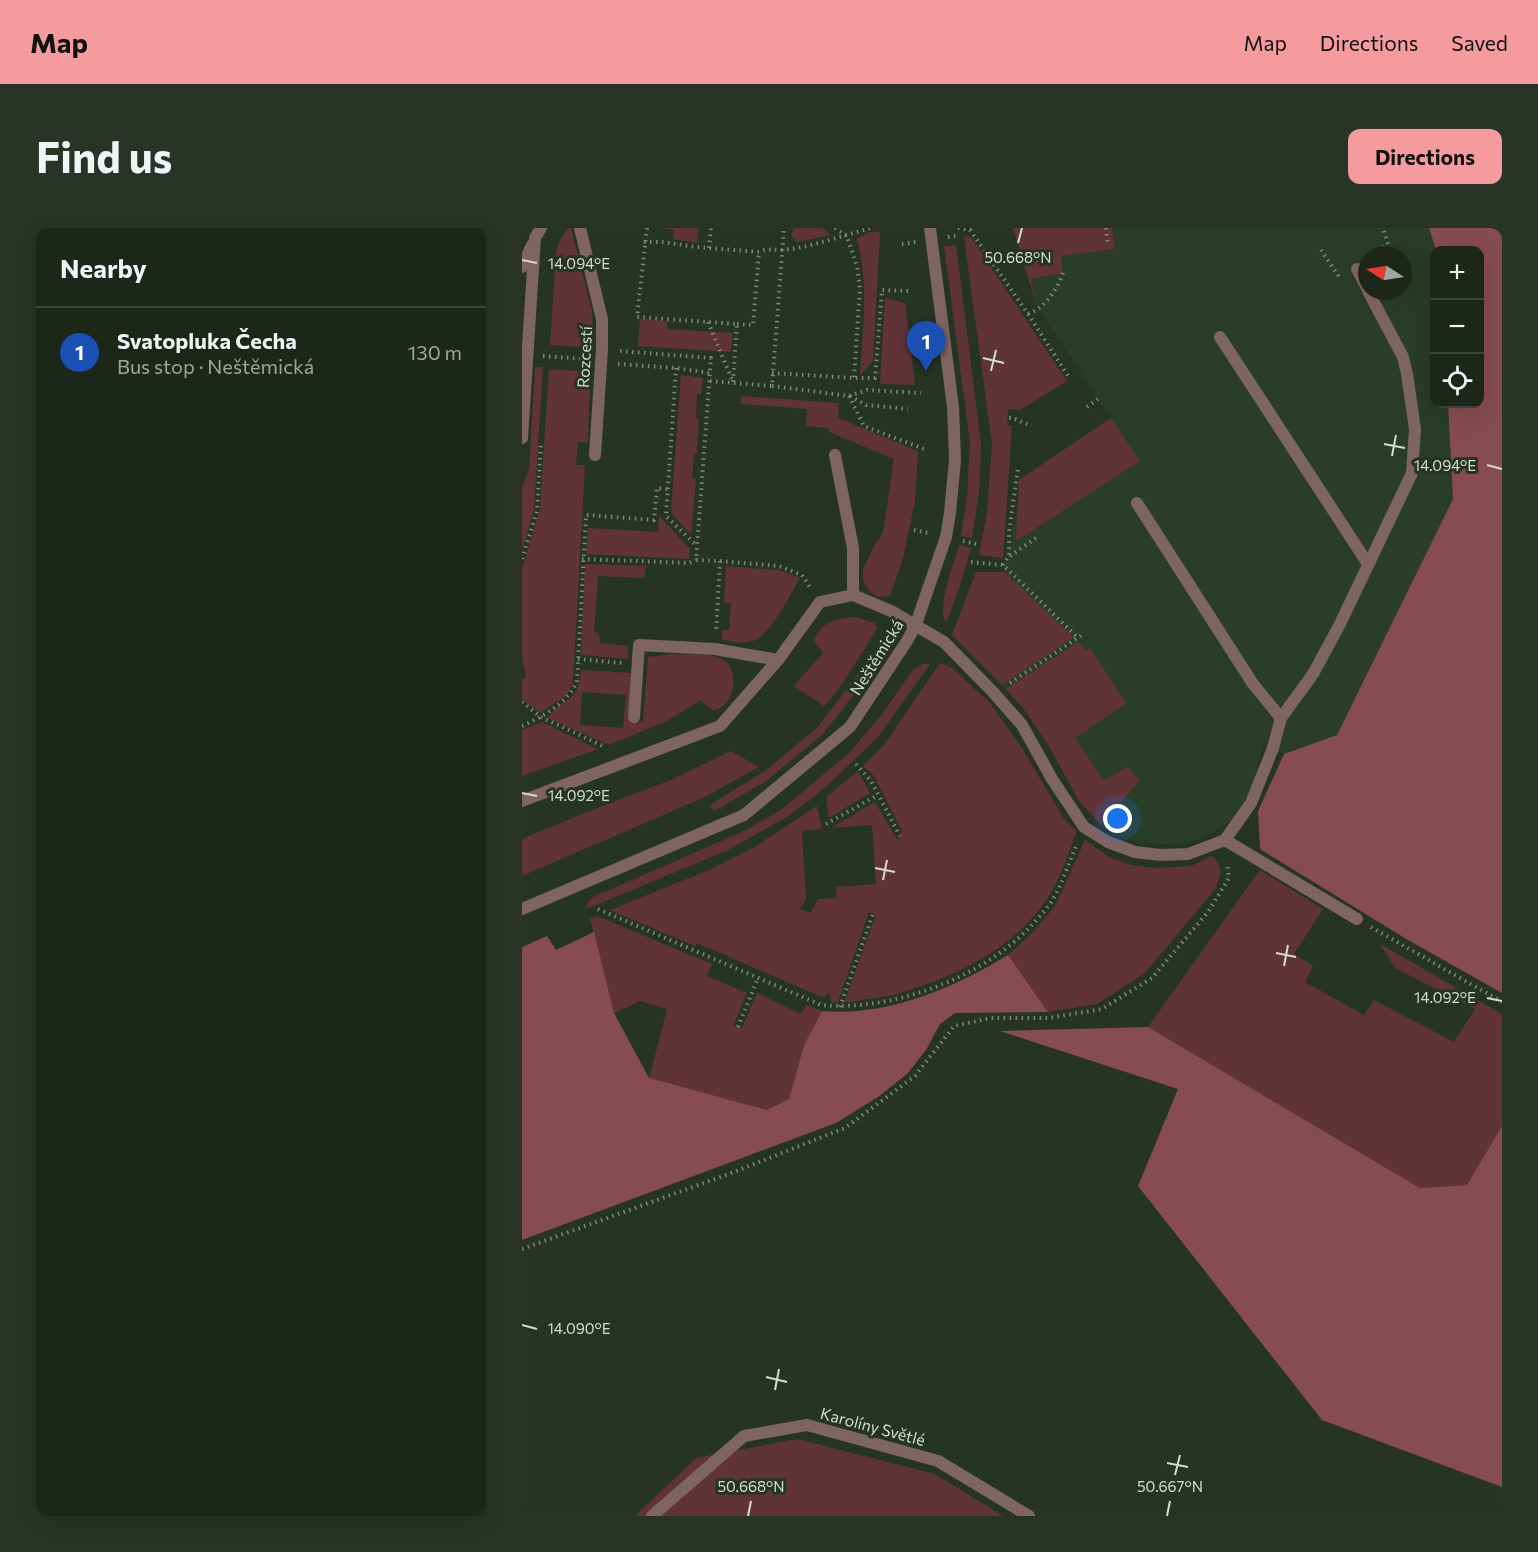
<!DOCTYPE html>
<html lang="en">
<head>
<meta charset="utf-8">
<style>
	:root { --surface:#1c271a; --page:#293327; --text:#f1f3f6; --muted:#a0a5a2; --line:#3a4439; --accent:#f59b9e }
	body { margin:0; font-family:Commissioner,sans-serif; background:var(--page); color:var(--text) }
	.controls { position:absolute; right:18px; top:18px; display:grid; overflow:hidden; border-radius:12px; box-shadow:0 6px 24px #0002 }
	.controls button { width:54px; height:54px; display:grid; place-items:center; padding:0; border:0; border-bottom:2px solid var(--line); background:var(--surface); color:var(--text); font:30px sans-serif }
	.compass { position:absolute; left:836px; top:18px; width:54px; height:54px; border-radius:50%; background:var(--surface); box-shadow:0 6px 24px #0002; rotate:282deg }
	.you { position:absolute; left:596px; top:591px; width:21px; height:21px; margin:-15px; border:4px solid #fff; border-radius:50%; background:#1a73e8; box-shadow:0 0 0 9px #1a73e833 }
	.badge { display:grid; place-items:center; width:39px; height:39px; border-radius:50%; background:var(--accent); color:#fff; font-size:20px; font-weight:700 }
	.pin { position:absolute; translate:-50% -50px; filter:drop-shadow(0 2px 3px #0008) }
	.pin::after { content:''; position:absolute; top:32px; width:21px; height:18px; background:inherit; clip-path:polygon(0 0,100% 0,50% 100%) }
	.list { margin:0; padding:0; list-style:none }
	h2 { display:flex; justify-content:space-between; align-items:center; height:78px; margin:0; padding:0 24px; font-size:26px }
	h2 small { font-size:20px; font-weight:400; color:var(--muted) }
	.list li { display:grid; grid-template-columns:39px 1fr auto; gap:18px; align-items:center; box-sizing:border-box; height:90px; padding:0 24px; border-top:2px solid var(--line) }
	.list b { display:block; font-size:22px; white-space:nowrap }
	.list p { margin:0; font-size:20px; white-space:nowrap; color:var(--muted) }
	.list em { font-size:20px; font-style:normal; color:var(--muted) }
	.icon { flex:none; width:33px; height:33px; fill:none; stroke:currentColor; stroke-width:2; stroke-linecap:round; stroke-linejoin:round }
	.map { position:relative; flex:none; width:980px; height:1288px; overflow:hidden; border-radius:12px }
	header { display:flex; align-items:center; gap:36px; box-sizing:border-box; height:84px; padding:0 30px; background:var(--accent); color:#111 }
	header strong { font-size:28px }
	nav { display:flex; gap:33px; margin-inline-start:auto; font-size:21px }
	.intro { display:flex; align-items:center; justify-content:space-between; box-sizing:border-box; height:144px; padding:0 36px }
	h1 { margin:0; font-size:42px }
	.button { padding:15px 27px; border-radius:12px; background:var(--accent); color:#111; font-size:21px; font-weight:700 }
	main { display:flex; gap:36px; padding:0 36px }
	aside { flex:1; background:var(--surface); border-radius:12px; box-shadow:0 6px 24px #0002 }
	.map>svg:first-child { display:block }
</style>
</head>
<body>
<header>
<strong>Map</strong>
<nav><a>Map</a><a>Directions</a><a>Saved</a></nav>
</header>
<div class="intro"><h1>Find us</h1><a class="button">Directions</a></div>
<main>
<aside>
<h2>Nearby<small></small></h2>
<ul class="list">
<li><span class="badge" style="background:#1a4fb4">1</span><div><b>Svatopluka Čecha</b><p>Bus stop · Neštěmická</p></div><em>130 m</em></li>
</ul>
</aside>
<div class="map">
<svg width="980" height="1288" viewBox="0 0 980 1288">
	<rect width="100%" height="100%" fill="#263423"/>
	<!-- built -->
	<path fill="#2a3d26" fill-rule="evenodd" d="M590,0H907L914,22H912V176H926L931,271L815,507L762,526L741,516L731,559L712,591L683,609L659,617L617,615L592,606L579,597L557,573L527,518L501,480L430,407L454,344H482L497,269L597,203L515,79L509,51L538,28L593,21ZM845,27H881V63H845Z"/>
	<!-- green -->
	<g fill="#603436" fill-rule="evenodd">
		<path d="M46,0H49L70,83L72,120L28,117L34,25L37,14Z"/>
		<path d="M140,0H176L175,15L151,11L152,2Z"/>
		<path d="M271,0H300L309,7L275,14L270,9Z"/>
		<path d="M491,0H590L593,21L539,28L541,45L509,51L515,79Z"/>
		<path d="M347,4H358L351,133L338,147C341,101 347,56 335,11Z"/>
		<path d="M448,8L545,153L498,182L486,181L485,197L490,198L481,330L457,327L465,284L470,216L442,9Z"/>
		<path d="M434,17L459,215L457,264L450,310L439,308L445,270L448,214L422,18Z"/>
		<path d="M363,70L383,75L393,157L358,156Z"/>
		<path d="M118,91L145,93L146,101L211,105L209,124L116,118Z"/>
		<path d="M13,139H21L12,282L0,322V259L7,241Z"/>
		<path d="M27,141L70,144L67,176L66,214H56L54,237H63L51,454L45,467L18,485L0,471V451L4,450L0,427V340L18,281Z"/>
		<path d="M159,147L181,150L179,166H175L174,190L177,191L175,225H172L170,250L174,251L169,307L152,288L149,282Z"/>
		<path d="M219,168L317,175L316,190L396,223L393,273L381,330L368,368L356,369L348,364L341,353V341L352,318L361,305L372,231L307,204V200L284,198L285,181L219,176Z"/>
		<path d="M589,190L618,233L494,313L497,252Z"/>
		<path d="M137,288L168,321L167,331L64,326L66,300L136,304Z"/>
		<path d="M437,317L449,320L437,361L424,395C414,378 432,337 437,317Z"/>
		<path d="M63,336L124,338L122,350L76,348L72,404L77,405L78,415L106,418V431L59,427Z"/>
		<path d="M204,338L256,342L278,350C268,367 253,398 237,410C227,417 210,415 200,411V402H207L209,375H202Z"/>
		<path d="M454,344H482L552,409L480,457L430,407Z"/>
		<path d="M333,389L353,395L355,401L317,461L302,478L272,458L301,425L292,413C300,392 314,391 333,389Z"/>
		<path d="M556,414L563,423L568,420L604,475L553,510L582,553L606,538L617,553L579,597L557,573L527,518L501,480L484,461Z"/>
		<path d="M359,415L361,421L360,432L300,507L243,554L192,583L188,577L244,542L296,499Z"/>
		<path d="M152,426C167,427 190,424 203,433C216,442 213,471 200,479C197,481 194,481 191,482L183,477L179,472L145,493L87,517L26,490C41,468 56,478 59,442L111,445L108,493L121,494L126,429ZM60,464L104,467L101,500L58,497Z"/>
		<path d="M418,435L430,440L468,475L500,520L542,591L555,603C546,626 539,651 525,671C492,720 437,747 381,764C363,770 341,771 322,775L354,687L347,684L316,774H309V767L305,765L302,770L175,715L173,718L88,682L187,642L231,620L295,578L300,601L280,603L284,671L278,681L288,685L296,671L315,670L314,659L354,656L350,597L309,600L353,574L376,613L380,603L352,548L341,538L362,517Z"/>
		<path d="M401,436H408L356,509L304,559L265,589L204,623L62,682L69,670L220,604L259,582L328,524L361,485L390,443Z"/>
		<path d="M20,494L76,521L0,548V502Z"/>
		<path d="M209,523L237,539L183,569L0,648V611L65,584L149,552Z"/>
		<path d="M336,543L348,565L307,590L304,569Z"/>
		<path d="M563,612L587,629L609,637L634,640L669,638L690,628C701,638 699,646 694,660L623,745L575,776L526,784L486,727L511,704L533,678Z"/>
		<path d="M738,642L801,681L772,726L791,738L783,754L842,787L852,772L932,814L953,781L873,740L858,716L980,786V898L945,957L898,960L626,799Z"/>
		<path d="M75,688L190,736L185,748L225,765L211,798L220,800L235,765L279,786L284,777L300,783L282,817L267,871L245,882L127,851L145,781L118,773L92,785L68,691Z"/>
		<path d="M275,1211L413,1246L481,1288H113L174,1230Z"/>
	</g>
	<!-- forest -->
	<g fill="#874c4f">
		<path d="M907,0H980V765L886,712L738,621L736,583L762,526L815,507L931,271L926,176H957V22H914Z"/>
		<path d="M72,704L92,785L127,850L245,882L267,871L282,817L300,783C364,789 432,760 486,727L526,784L433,785L418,796L404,822L385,846L356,869L314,895L0,1012V719L25,708L34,722Z"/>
		<path d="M626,799L898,960L945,957L980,898V1259L800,1192L616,958L656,861L478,803Z"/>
	</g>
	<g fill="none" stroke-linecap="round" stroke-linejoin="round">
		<!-- path -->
		<g stroke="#7e897b" stroke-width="4" stroke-dasharray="1.5 4.5" stroke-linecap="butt">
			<path d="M125,0L115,89L215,96L211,155"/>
			<path d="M313,0L325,8L335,39L338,60L332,150"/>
			<path d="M436,0L448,2L506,86L548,151"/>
			<path d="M584,0L586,16"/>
			<path d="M426,9L437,7"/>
			<path d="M122,14H140L174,19L237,24C245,20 252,22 261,22C291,19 321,7 350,0"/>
			<path d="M380,16L394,14"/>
			<path d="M187,20L189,0"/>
			<path d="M799,22L818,50"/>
			<path d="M852,27L866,16L861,0"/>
			<path d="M506,86C523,80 535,62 541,45"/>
			<path d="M186,94L211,154"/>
			<path d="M215,96L231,97L237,24"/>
			<path d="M98,123L189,130L174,332L198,333L194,405"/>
			<path d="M21,128L62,131"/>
			<path d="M96,136L154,140L188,145"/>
			<path d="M154,140L144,288L175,318"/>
			<path d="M250,145L332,150H353L360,62L386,63"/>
			<path d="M188,153L250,158L262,0"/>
			<path d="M250,158L327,168L345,162L399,165"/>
			<path d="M327,168L342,198L402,221"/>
			<path d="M328,168L344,177L386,181"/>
			<path d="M565,179L576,171"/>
			<path d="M487,190C495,190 501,196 510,197"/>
			<path d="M392,302L406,305"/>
			<path d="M441,313L454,316"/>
			<path d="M488,328L514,310"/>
			<path d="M0,331L15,283L19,214"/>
			<path d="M60,331L167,335L174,332"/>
			<path d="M198,333L257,338L280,347L289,361"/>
			<path d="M449,334L481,337L556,410"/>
			<path d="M481,337L487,328V305L496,240"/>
			<path d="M56,431L100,435"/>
			<path d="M488,455L560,407"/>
			<path d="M0,474L19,489L81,518"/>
			<path d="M0,498C23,487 43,477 55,454L64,287L132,292L135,260L146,261"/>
			<path d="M334,536L349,553L378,608"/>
			<path d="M304,596L356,567"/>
			<path d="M76,681L299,777C373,784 469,747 517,689C522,683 528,677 531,671C541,654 547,634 555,616"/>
			<path d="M849,699L980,774"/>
			<path d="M318,779L351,686"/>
			<path d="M216,799L236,750"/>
			<path d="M0,1021L212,944L323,900L393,848L432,798L469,790H526L580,781L630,750L686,684L707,650L705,635"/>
		</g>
		<!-- service -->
		<g stroke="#7f6464" stroke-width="12">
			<path d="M58,0L80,91V121L73,227"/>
			<path d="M0,39L10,17"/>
			<path d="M835,41L845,60"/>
			<path d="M698,109L846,336"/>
			<path d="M0,210L13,10L19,0"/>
			<path d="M313,227L331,320V367"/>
			<path d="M615,275L731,456L759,490"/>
			<path d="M112,489L117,417L193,421L256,432"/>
			<path d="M0,573L198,498L256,432L298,374L331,367L369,383L422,414L471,464L500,497L530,551L562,599L586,614L613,624L639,627L666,626L703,612L729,575L751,520L759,490L791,446L818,396L890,245L893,201L885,146L881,129L846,63"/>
			<path d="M703,612L835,691"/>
		</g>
		<!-- minor -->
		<g stroke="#7f6464" stroke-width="12">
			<path d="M0,681L222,587L328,499L385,413L394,396L424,309L428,285L433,232L431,179L408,0"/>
			<path d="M130,1288L222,1208L285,1197L416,1233L507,1288"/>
		</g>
	</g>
	<!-- ticks -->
	<path fill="none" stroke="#d3dcd1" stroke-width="2" d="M496,15L500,0M0,32L15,35M461,130L482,135M469,143L474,122M862,216L883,220M870,228L874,207M965,237L980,241M0,565L15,568M353,640L373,644M361,652L365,632M754,725L774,729M762,738L766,717M965,770L980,773M0,1097L15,1101M244,1149L265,1154M253,1162L257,1141M645,1235L666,1239M653,1247L658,1227M226,1288L229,1273M645,1288L648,1273"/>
	<g text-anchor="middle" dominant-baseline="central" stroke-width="6" stroke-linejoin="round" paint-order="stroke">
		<!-- street labels -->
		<g font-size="16" fill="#d3dcd1" stroke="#263423">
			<text transform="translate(62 129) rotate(-87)">Rozcestí</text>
			<text transform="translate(354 429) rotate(-58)">Neštěmická</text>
			<text transform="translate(351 1198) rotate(15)">Karolíny Světlé</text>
		</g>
	</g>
	<g font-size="15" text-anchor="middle" fill="#d3dcd1" stroke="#263423" stroke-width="6" stroke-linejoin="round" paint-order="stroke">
		<text x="496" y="35">50.668°N</text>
		<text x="57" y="41">14.094°E</text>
		<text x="923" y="243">14.094°E</text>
		<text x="57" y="573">14.092°E</text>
		<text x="923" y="775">14.092°E</text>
		<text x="57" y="1106">14.090°E</text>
		<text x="229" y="1264">50.668°N</text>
		<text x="648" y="1264">50.667°N</text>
	</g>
</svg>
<div class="controls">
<button>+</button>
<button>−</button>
<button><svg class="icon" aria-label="locate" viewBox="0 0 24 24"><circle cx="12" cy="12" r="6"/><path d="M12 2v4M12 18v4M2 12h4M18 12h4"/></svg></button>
</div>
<svg class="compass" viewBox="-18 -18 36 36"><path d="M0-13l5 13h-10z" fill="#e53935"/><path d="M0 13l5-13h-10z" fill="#a0a5a2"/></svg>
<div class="you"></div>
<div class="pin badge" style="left:404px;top:143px;background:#1a4fb4">1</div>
</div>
</main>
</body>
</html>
